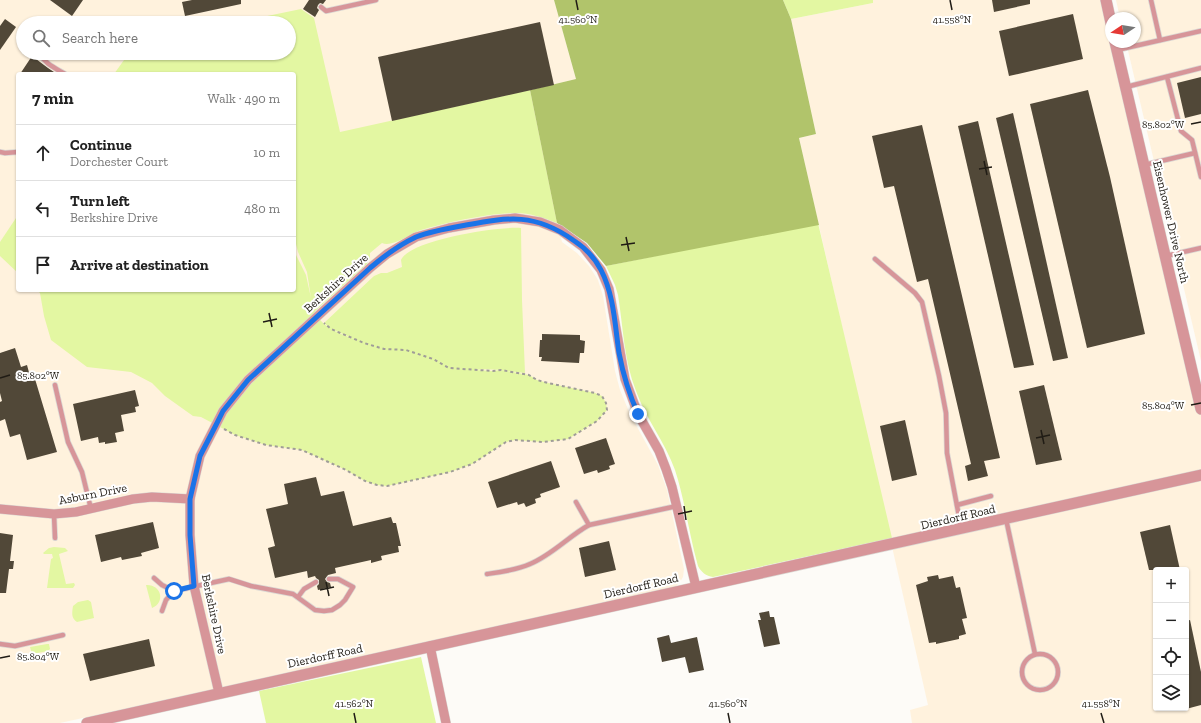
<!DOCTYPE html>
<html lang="en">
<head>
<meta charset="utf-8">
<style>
	:root { --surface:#fff; --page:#f2f2f2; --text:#222; --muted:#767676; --line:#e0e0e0 }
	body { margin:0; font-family:"Zilla Slab",serif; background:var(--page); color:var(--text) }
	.controls { position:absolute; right:12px; bottom:12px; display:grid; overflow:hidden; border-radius:4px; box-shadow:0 1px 3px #0004 }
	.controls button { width:36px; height:36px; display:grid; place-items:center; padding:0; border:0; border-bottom:1px solid var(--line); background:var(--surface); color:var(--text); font:20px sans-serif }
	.compass { position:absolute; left:1105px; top:12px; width:36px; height:36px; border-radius:50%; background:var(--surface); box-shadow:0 1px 3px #0004; rotate:258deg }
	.stop { position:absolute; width:12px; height:12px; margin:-9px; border:3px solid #1a73e8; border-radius:50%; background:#fff }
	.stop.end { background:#1a73e8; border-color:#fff; box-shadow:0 1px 4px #0008 }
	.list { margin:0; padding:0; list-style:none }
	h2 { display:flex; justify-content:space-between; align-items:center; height:52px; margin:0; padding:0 16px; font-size:17px }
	h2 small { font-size:13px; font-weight:400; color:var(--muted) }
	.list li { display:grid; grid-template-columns:26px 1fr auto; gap:12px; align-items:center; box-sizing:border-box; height:56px; padding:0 16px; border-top:1px solid var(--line) }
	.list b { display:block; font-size:15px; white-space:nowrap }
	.list p { margin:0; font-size:13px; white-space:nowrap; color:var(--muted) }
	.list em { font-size:13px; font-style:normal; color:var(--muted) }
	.icon { flex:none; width:22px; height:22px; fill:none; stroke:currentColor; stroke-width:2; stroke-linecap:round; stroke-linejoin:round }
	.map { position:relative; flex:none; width:1201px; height:723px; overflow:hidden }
	.search { position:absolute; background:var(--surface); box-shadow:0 1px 3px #0004; left:16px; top:16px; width:280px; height:44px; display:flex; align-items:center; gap:10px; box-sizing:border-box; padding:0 14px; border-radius:22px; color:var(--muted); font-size:15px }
	.panel { position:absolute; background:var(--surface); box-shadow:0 1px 3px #0004; left:16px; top:72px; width:280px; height:220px; border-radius:4px }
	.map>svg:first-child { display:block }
</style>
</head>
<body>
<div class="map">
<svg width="1201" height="723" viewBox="0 0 1201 723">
	<rect width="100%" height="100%" fill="#fdfbf7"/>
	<!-- built -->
	<g fill="#fff2dd" fill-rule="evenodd">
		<path d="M0,0H554L576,79L530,90L562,242L577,253L589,266L598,280L603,296L615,371L620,390L630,414L658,465L667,490L684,569L683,577L680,582L676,586L624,599L60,723H0ZM23,23H289V53H23ZM18,74H294V290H18Z"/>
		<path d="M873,0H1106L1111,23V42L1201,408V723H912L910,710L928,705L799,138L816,134L791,19L873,3ZM1156,570H1186V708H1156Z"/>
		<path d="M1116,0H1201V361L1126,42H1135V18H1120Z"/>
	</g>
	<!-- green -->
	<g fill="#e3f7a2">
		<path d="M783,0H873V3L791,19Z"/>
		<path d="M301,9L314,18L340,132L530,90L557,223C544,218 530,213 516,213C489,213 447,222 421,230C411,234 391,248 382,243L370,253V258L367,264L315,311C321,328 341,334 357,340L331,329L324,323L374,276L381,273H387L402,267L401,260C409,240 500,226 521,228L522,300L525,373C508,371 491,368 474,370L493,371L501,370L529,375L537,380L548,383L595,393L602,396L606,403L607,410L597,421L568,439L543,442L515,440L506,442L472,464L450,472L387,486L377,485L365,481L346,470L302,450L266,445L235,435L201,417L193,416L165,396L152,383L131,372L87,367L51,340L44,316L40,293L37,290H294V245L296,255L306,275L311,298L307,272L298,252L294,236V74H114L129,53H289V23H233Z"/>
		<path d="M18,215V273L0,256V242Z"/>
		<path d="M818,223L892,538L713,577C706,576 701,572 698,566C689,534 685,501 675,470C665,442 646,419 636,391C624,361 623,326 618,295L615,285L606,266Z"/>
		<path d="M54,547L65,548L68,551L59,554L66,584L74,583L75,585L73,588H47L51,559L53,558L52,554H44L43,553L49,548Z"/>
		<path d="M146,585C161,584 166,602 152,608Z"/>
		<path d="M88,600L91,602L94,618L77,622C71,618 72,613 73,606L78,602Z"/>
		<path d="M47,644H49L50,649L48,651L32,654L30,647Z"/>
		<path d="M421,657L436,723H266L259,691Z"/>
	</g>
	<!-- forest -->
	<path fill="#b1c46b" d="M554,0H783L791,19L816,134L799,138L819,225L606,266L587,243L557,223L530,90L576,79Z"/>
	<!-- building -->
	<g fill="#514838">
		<path d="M50,0H83L72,16Z"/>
		<path d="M192,0H241V4L185,16L182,2Z"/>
		<path d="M309,0H326L323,4L320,3L318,5L317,8L319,10L315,17L303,9Z"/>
		<path d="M992,0H1030V4L994,12Z"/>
		<path d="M1073,14L1083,59L1009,76L999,31Z"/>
		<path d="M5,19L16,27L0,50V26Z"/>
		<path d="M540,22L554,85L392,121L378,57Z"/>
		<path d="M32,56L48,68L57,74H20Z"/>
		<path d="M1201,77V114L1185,118L1177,83Z"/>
		<path d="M1088,90L1110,177L1145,334L1087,348L1030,104Z"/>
		<path d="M1013,113L1068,358L1053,361L996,118Z"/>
		<path d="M978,121L1034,365L1014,368L958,126Z"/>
		<path d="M922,125L1000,458L984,461L988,476L968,481L965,466L971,464L928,279L917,282L894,186L884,188L872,136Z"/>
		<path d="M542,334L580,335V340L585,341L584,353H580L579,363L541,361L542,357H539L540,340H542Z"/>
		<path d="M15,348L21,367L27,365L31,380L35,379L57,452L27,460L20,434L10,437L5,419L0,421V402L2,401L0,393V353Z"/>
		<path d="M1044,385L1062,460L1036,465L1019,391Z"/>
		<path d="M135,390L139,406L135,407L136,412L121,415L124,431L115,433L117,442L105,444V442L99,443L98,437L81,441L73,404Z"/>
		<path d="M905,420L917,475L892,481L880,426Z"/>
		<path d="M606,438L615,464L609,466L610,469L598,473L597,470L584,474L575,448Z"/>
		<path d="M551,461L560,487L540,494L541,497L535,499L536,503L526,507L524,503L518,505L517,502L497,508L488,482Z"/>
		<path d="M316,477L321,496L344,491L353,526L391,517L393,523H396L401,546H398L399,552L381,556L382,560L371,563V560L335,568L336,573L328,575L325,579L327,582L330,583L331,587L318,590L317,586L319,584V580L316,578L315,576L308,578L307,571L275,578L268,548L275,546L266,509L288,504L284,484Z"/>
		<path d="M153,522L159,548L141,553L142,556L122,560L121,557L101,562L95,535Z"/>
		<path d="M1170,525L1180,570H1149L1140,532Z"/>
		<path d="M0,533L13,535L10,561H14L13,569H9L6,593H0Z"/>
		<path d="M609,541L616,570L585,577L579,548Z"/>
		<path d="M938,575L939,579L953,576L956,588L960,587L967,618L962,619L966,634L959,636V639L936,644V642L929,643L916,585L928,581L927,577Z"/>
		<path d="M769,611L770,617H774L780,644L764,647L758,620H761L759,613Z"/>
		<path d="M1190,620L1201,672V705L1186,709V621Z"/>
		<path d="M669,635L671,643L697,637L704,670L689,673L685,657L662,662L657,638Z"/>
		<path d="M149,639L155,666L90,681L83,654Z"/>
	</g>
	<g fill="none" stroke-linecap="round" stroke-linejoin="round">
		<defs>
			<g id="service">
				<path d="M1151,0L1160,40"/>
				<path d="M321,7L326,11L376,0"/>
				<path d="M1117,50L1201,31"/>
				<path d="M39,53C45,64 55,68 65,74"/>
				<path d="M1167,77L1181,131L1192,140L1201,177"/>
				<path d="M1126,87L1201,68"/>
				<path d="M0,152L5,153L18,152"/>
				<path d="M1144,165L1195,153"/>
				<path d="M1166,256L1201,248"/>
				<path d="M875,259L915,293L922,302L939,376L946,413L947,453L961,527"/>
				<path d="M55,385L68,442L82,472L91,509"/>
				<path d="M576,502L589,525"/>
				<path d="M957,505L991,496"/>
				<path d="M54,514L55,538"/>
				<path d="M1006,519L1035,654"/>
				<path d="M487,574C501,572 517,570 530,564C552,555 569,536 589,525L677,506"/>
				<path d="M154,578L162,585L174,591L166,600L162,611"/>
				<path d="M174,591L229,579L251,586L293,594L315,610L324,611L332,610L340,605L345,600L353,587L338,579H329"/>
				<path d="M298,597L304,589L316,582"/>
				<path d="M0,644L15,646L63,635"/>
				<circle cx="1040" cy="672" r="18"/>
			</g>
			<g id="minor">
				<path d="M0,509L54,514L76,512L133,499L152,497L190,499"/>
				<path d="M430,646L446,723"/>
				<path d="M219,693L194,586L190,535V499L200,456L223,411L248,380L370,268L387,254L416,237L449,228L494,220L515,218L540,222L560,230L583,247L601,270L609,289L625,379L638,414L659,451L666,469L672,487L696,587"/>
			</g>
			<g id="tertiary">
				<path d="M1106,0L1111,23"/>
				<path d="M1115,42L1201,409"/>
				<path d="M87,723L1201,475"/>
			</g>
		</defs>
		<!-- service casing -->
		<use href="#service" stroke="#dad7d3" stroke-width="6"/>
		<!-- minor casing -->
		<use href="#minor" stroke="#dad7d3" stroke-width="10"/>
		<!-- tertiary casing -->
		<use href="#tertiary" stroke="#dad7d3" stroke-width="12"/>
		<!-- path -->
		<path stroke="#a09d98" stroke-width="2" stroke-dasharray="3 3" stroke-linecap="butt" d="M224,429L235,435L266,445L302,450L346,470L365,481L377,485L387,486L450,472L472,464L506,442L515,440L543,442L568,439L597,421L607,410L606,403L602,396L595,393L548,383L537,380L529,375L501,370L493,371L449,368L433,359L406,350L384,349L364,343L331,329L324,323"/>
		<!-- service -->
		<use href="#service" stroke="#d79599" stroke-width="4.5"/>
		<!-- minor -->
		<use href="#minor" stroke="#d79599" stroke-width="9"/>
		<!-- tertiary -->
		<use href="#tertiary" stroke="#d79599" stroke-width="11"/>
	</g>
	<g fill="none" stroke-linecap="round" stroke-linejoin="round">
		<!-- route -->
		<path stroke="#1a73e8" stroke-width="5" d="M174,591L194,586L190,535V499L200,456L216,425L223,411L248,380L370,268C384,256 399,245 416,237C431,231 449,228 466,225C509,217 535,213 573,240C584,247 595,258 601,270C614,295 615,326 619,353C623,374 629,394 638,414"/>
	</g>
	<!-- ticks -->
	<path fill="none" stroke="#201c15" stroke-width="1.5" d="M576,0L578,10M950,0L952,10M1191,124L1201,122M984,161L987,175M979,169L992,167M626,237L629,251M621,245L635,243M269,313L272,327M263,322L277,319M0,378L10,375M1191,405L1201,403M1041,430L1044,444M1036,438L1050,435M684,506L686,520M678,514L692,511M326,582L329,596M320,590L334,587M0,658L10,656M354,713L356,723M728,713L730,723M1101,713L1104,723"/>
	<g text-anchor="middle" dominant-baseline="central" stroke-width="4" stroke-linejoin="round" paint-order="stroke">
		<!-- street labels -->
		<g font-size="12" fill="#201c15" stroke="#fff">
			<text transform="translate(1171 222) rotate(77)">Eisenhower Drive North</text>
			<text transform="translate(336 283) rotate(-42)">Berkshire Drive</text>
			<text transform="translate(93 494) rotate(-11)">Asburn Drive</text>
			<text transform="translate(958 517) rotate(-13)">Dierdorff Road</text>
			<text transform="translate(641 586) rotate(-13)">Dierdorff Road</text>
			<text transform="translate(214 614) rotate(78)">Berkshire Drive</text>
			<text transform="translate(325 656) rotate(-12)">Dierdorff Road</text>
		</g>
	</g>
	<g font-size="10" text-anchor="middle" fill="#201c15" stroke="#fff" stroke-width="4" stroke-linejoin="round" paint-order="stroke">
		<text x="578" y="23">41.560°N</text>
		<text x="952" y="23">41.558°N</text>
		<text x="1163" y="128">85.802°W</text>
		<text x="38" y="379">85.802°W</text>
		<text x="1163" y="409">85.804°W</text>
		<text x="38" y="660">85.804°W</text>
		<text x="354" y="707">41.562°N</text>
		<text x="728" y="707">41.560°N</text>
		<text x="1101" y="707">41.558°N</text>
	</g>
</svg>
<div class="controls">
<button>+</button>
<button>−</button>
<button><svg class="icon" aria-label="locate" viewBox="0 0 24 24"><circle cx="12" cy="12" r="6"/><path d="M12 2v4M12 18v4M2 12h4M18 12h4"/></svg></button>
<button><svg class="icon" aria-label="layers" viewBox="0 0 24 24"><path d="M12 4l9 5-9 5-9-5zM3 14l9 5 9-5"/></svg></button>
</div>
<svg class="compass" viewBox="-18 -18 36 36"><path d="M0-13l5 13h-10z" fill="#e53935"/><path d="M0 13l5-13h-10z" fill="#767676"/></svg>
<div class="stop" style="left:174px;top:591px"></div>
<div class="stop end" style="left:638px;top:414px"></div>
<div class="search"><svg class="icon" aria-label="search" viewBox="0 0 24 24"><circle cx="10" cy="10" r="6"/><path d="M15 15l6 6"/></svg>Search here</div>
<section class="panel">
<h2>7 min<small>Walk · 490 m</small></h2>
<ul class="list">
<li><svg class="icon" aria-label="ahead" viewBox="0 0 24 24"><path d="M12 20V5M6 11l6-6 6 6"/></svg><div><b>Continue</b><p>Dorchester Court</p></div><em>10 m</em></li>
<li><svg class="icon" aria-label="left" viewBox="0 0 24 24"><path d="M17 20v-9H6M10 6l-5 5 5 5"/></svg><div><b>Turn left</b><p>Berkshire Drive</p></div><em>480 m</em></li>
<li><svg class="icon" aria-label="arrive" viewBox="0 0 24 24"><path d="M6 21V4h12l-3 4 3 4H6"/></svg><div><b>Arrive at destination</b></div></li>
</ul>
</section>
</div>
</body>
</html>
